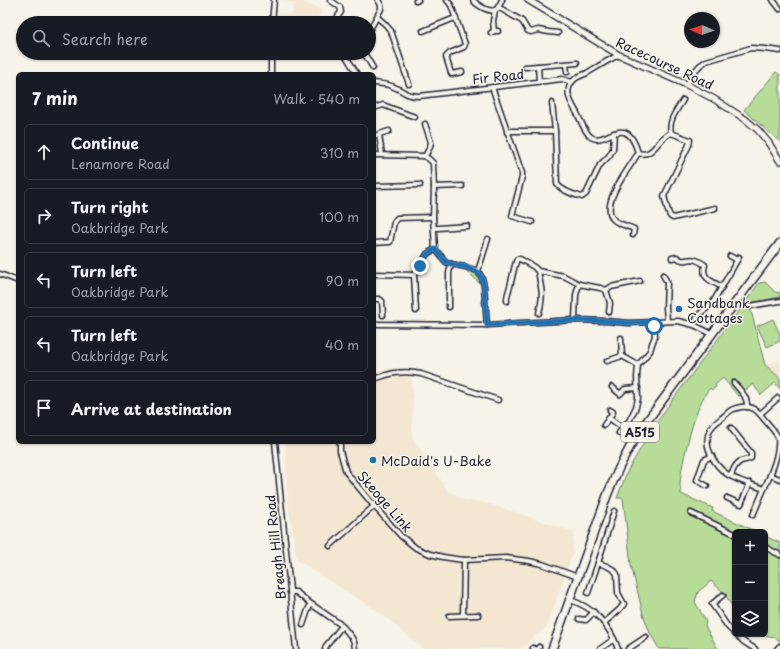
<!DOCTYPE html>
<html lang="en">
<head>
<meta charset="utf-8">
<style>
	:root { --surface:#171b24; --page:#242831; --text:#f1f3f6; --muted:#9ea1a6; --line:#363941 }
	body { margin:0; font-family:"Playpen Sans",sans-serif; background:var(--page); color:var(--text) }
	.controls { position:absolute; right:12px; bottom:12px; display:grid; overflow:hidden; border-radius:6px; box-shadow:0 1px 3px #0004 }
	.controls button { width:36px; height:36px; display:grid; place-items:center; padding:0; border:0; border-bottom:1px solid var(--line); background:var(--surface); color:var(--text); font:20px sans-serif }
	.compass { position:absolute; left:684px; top:12px; width:36px; height:36px; border-radius:50%; background:var(--surface); box-shadow:0 1px 3px #0004; rotate:272deg }
	.stop { position:absolute; width:12px; height:12px; margin:-9px; border:3px solid #1f6fb2; border-radius:50%; background:#fff }
	.stop.end { background:#1f6fb2; border-color:#fff; box-shadow:0 1px 4px #0008 }
	.list { margin:0; padding:0; list-style:none }
	h2 { display:flex; justify-content:space-between; align-items:center; height:52px; margin:0; padding:0 16px; font-size:17px }
	h2 small { font-size:13px; font-weight:400; color:var(--muted) }
	.list li { display:grid; grid-template-columns:26px 1fr auto; gap:12px; align-items:center; box-sizing:border-box; height:56px; margin:0 8px 8px; padding:0 8px; border:1px solid var(--line); border-radius:6px }
	.list b { display:block; font-size:15px; white-space:nowrap }
	.list p { margin:0; font-size:13px; white-space:nowrap; color:var(--muted) }
	.list em { font-size:13px; font-style:normal; color:var(--muted) }
	.icon { flex:none; width:22px; height:22px; fill:none; stroke:currentColor; stroke-width:2; stroke-linecap:round; stroke-linejoin:round }
	.map { position:relative; flex:none; width:780px; height:649px; overflow:hidden }
	.search { position:absolute; background:var(--surface); box-shadow:0 1px 3px #0004; left:16px; top:16px; width:360px; height:44px; display:flex; align-items:center; gap:10px; box-sizing:border-box; padding:0 14px; border-radius:22px; color:var(--muted); font-size:15px }
	.panel { position:absolute; background:var(--surface); box-shadow:0 1px 3px #0004; left:16px; top:72px; width:360px; height:372px; border-radius:6px }
	.map>svg:first-child { display:block }
</style>
</head>
<body>
<div class="map">
<svg width="780" height="649" viewBox="0 0 780 649">
	<rect width="100%" height="100%" fill="#f7f3e8"/>
	<filter id="ink" filterUnits="userSpaceOnUse"><feTurbulence type="fractalNoise" baseFrequency=".025" numOctaves="2"/><feDisplacementMap in="SourceGraphic" scale="8" xChannelSelector="R" yChannelSelector="G"/><feConvolveMatrix kernelMatrix="1 2 1 2 8 2 1 2 1" color-interpolation-filters="sRGB"/></filter>
	<g filter="url(#ink)">
		<!-- built -->
		<g fill="#f3e7d2">
			<path d="M283,0H299L322,11L316,23H276V14L292,15L294,3Z"/>
			<path d="M780,360V378L765,365Z"/>
			<path d="M402,367L411,376L413,390L412,437L448,491L465,500L487,503L574,532L573,552L547,627L530,640L522,649H423L382,614L297,560L288,504L285,442H374V371Z"/>
		</g>
		<!-- green -->
		<g fill="#b7dc98" stroke="#6c7f6a">
			<path d="M776,72L780,75V142L744,110Z"/>
			<path d="M463,268H464C472,271 479,273 481,283H479L469,273Z"/>
			<path d="M765,282L775,292L780,293V297L749,303L765,365L780,378V389L775,383L761,395L753,384L738,396L723,378L715,385L716,387L712,390L710,388C696,401 681,464 680,484C680,488 681,491 681,494L713,508L712,511L757,532H735V610C731,606 729,601 726,596C722,590 716,586 711,581L698,592L695,602L706,621L705,626L718,649H659L650,633L643,614L631,565L623,498H617L627,472L652,429L671,402L741,308L759,283Z"/>
			<path d="M773,319L780,334V341L767,347L757,326Z"/>
			<path d="M765,536L780,543V641L774,637L762,635L760,634H765Z"/>
		</g>
		<g fill="none" stroke-linecap="round" stroke-linejoin="round">
			<defs>
				<g id="street">
					<path d="M330,0L340,7L341,12L333,23"/>
					<path d="M447,0L451,5L465,44L464,47L450,53L446,57L451,73L452,74L462,72"/>
					<path d="M473,0C477,5 490,14 497,9C499,7 500,3 502,0"/>
					<path d="M773,0L780,9"/>
					<path d="M416,1L418,0"/>
					<path d="M498,7L522,21L528,31L531,32L538,30L549,32L558,33"/>
					<path d="M377,17L385,24L391,31L409,84"/>
					<path d="M272,23L274,0"/>
					<path d="M369,31L381,9V5L378,0"/>
					<path d="M423,31L455,18"/>
					<path d="M494,31L493,21L495,10"/>
					<path d="M491,33L494,31H498"/>
					<path d="M271,53V74"/>
					<path d="M344,53L357,74"/>
					<path d="M364,53L373,68"/>
					<path d="M619,55C608,60 597,67 587,73C583,75 579,76 576,78C562,89 570,101 577,113C580,119 585,133 591,137C605,147 626,110 638,153C631,167 598,204 614,220C618,224 628,226 634,229L633,235"/>
					<path d="M566,64L567,72"/>
					<path d="M538,66L539,81"/>
					<path d="M525,67L577,63"/>
					<path d="M374,83C381,84 388,84 394,87C405,91 405,96 419,96L562,79L572,82"/>
					<path d="M687,85C691,75 696,67 706,61L751,48L765,49L780,51"/>
					<path d="M492,87L522,173V177L512,216L532,222"/>
					<path d="M552,103L555,131L557,184C561,190 575,195 582,197L586,194L600,165L609,156L613,149L614,133"/>
					<path d="M374,108L383,105L415,117"/>
					<path d="M507,132L512,131H555"/>
					<path d="M671,133C668,120 677,110 683,100"/>
					<path d="M379,135L382,154"/>
					<path d="M374,136L389,131"/>
					<path d="M638,153C654,158 657,138 671,133L690,140L689,145L664,196L668,211L670,216L673,218L715,208"/>
					<path d="M374,155L424,156L429,159L433,163L434,187L433,217L435,249L446,262L451,264L466,267L478,271L482,278L484,286L487,325"/>
					<path d="M425,156L430,147L431,142L425,124"/>
					<path d="M374,186L420,185"/>
					<path d="M434,187L462,186"/>
					<path d="M434,228H438L467,226"/>
					<path d="M374,243L390,242L394,222L397,218L433,217"/>
					<path d="M730,256L737,260"/>
					<path d="M672,258L677,257C683,264 689,257 696,260C699,261 702,263 705,265C701,279 712,281 722,287"/>
					<path d="M478,271L488,239"/>
					<path d="M538,271C539,276 540,282 541,287C543,295 541,305 539,313"/>
					<path d="M0,274L18,281"/>
					<path d="M374,274L414,275L427,254L435,249"/>
					<path d="M414,275L416,311"/>
					<path d="M663,275L667,282L666,307L667,321"/>
					<path d="M579,284L600,288L606,290L611,287L640,281"/>
					<path d="M606,290L610,303L609,312"/>
					<path d="M374,299H379L382,301L383,315"/>
					<path d="M507,301C506,295 510,289 511,282C513,274 514,267 517,259H520L534,267L538,271L564,276L579,284L576,295L575,320"/>
					<path d="M750,306L780,301"/>
					<path d="M449,307V273L451,264"/>
					<path d="M374,324L487,325L575,320L606,321L629,323L678,321L694,325L712,334"/>
					<path d="M694,325C698,311 704,312 712,304L739,257"/>
					<path d="M621,338L622,356L638,365"/>
					<path d="M607,361L622,356"/>
					<path d="M374,379C391,373 403,370 421,374L498,400"/>
					<path d="M734,383C740,390 748,397 747,407"/>
					<path d="M612,387L620,394L625,389L638,388"/>
					<path d="M741,407C754,406 757,410 764,419C769,425 774,430 778,437C780,452 771,475 764,489C754,485 735,480 727,474C714,465 702,445 710,430C712,425 718,421 723,417C731,410 731,409 741,407Z"/>
					<path d="M610,410L613,412L609,418L620,426H624"/>
					<path d="M760,414L778,398"/>
					<path d="M604,425L609,418"/>
					<path d="M619,433L624,426L629,421L636,407L638,398L637,377L638,365L650,351L652,344L655,336L654,322"/>
					<path d="M275,442L296,649"/>
					<path d="M340,442V451L346,472L374,506L401,536L416,548L430,554L443,557L456,559L464,560L506,558L529,561L542,564L578,577"/>
					<path d="M770,475L780,479"/>
					<path d="M731,476C733,470 735,464 741,461C745,460 748,460 751,458V453L731,428"/>
					<path d="M707,486L697,480L704,460L712,456"/>
					<path d="M727,498L741,504L750,483"/>
					<path d="M691,513L735,534"/>
					<path d="M753,515L764,489"/>
					<path d="M330,546L374,506"/>
					<path d="M765,547L780,555"/>
					<path d="M598,563L607,566L614,570L617,574L618,593L624,604L619,610L604,623"/>
					<path d="M290,592H296L311,604L340,624L345,629L352,638L354,642L355,649"/>
					<path d="M588,593L598,563L614,511"/>
					<path d="M723,595L712,604L728,627L735,634"/>
					<path d="M570,600C594,607 610,626 618,649"/>
					<path d="M463,615L464,560"/>
					<path d="M449,616L478,615"/>
					<path d="M579,619L586,620L594,612"/>
					<path d="M303,625L308,610L311,604"/>
					<path d="M735,634L744,642L755,649"/>
					<path d="M533,648L535,649"/>
					<path d="M325,649L326,646L342,626"/>
					<path d="M538,649L539,647"/>
					<path d="M600,649L614,639"/>
					<path d="M628,649L646,637"/>
					<path d="M777,649L780,646"/>
				</g>
				<path id="secondary" d="M528,0L619,55L687,85L714,99L745,119L758,130L768,142L780,161"/>
				<path id="highway" d="M552,649L608,493L619,468L631,445L644,425L780,243"/>
			</defs>
			<!-- street casing -->
			<use href="#street" stroke="#22223b" stroke-width="7"/>
			<!-- secondary casing -->
			<use href="#secondary" stroke="#22223b" stroke-width="8"/>
			<!-- highway casing -->
			<use href="#highway" stroke="#22223b" stroke-width="10"/>
			<!-- street -->
			<use href="#street" stroke="#f7f3e8" stroke-width="4"/>
			<!-- secondary -->
			<use href="#secondary" stroke="#f7f3e8" stroke-width="5.5"/>
			<!-- highway -->
			<use href="#highway" stroke="#f7f3e8" stroke-width="7"/>
		</g>
	</g>
	<g fill="none" stroke-linecap="round" stroke-linejoin="round" filter="url(#ink)">
		<!-- route -->
		<path stroke="#1f6fb2" stroke-width="5" d="M420,266L427,254L435,249L446,262L451,264L466,267L478,272L482,278L484,286L487,325L575,320L606,321L629,323L654,322V326"/>
	</g>
	<!-- markers -->
	<g fill="#1f6fb2" stroke="#f7f3e8" stroke-width="1.5">
		<circle cx="679" cy="309" r="4"/>
		<circle cx="373" cy="460" r="4"/>
	</g>
	<g text-anchor="middle" dominant-baseline="central" stroke-width="3" stroke-linejoin="round" paint-order="stroke">
		<!-- shield labels -->
		<rect fill="#f7f3e8" stroke="#62616f" stroke-width="1" x="621" y="422" width="38" height="20" rx="3"/>
		<g font-size="12" font-weight="bold" fill="#22223b">
			<text x="640" y="432">A515</text>
		</g>
		<!-- street labels -->
		<g font-size="13" fill="#22223b" stroke="#f7f3e8">
			<text transform="translate(665 63) rotate(25)">Racecourse Road</text>
			<text transform="translate(498 76) rotate(-6)">Fir Road</text>
			<text transform="translate(385 501) rotate(49)">Skeoge Link</text>
			<text transform="translate(275 547) rotate(-96)">Breagh Hill Road</text>
		</g>
		<!-- poi labels -->
		<g font-size="13" fill="#22223b" stroke="#f7f3e8" text-anchor="start">
			<text x="687" y="302">Sandbank<tspan x="687" dy="15">Cottages</tspan></text>
			<text x="381" y="460">McDaid's U-Bake</text>
		</g>
	</g>
</svg>
<div class="controls">
<button>+</button>
<button>−</button>
<button><svg class="icon" aria-label="layers" viewBox="0 0 24 24"><path d="M12 4l9 5-9 5-9-5zM3 14l9 5 9-5"/></svg></button>
</div>
<svg class="compass" viewBox="-18 -18 36 36"><path d="M0-13l5 13h-10z" fill="#e53935"/><path d="M0 13l5-13h-10z" fill="#9ea1a6"/></svg>
<div class="stop" style="left:654px;top:326px"></div>
<div class="stop end" style="left:420px;top:266px"></div>
<div class="search"><svg class="icon" aria-label="search" viewBox="0 0 24 24"><circle cx="10" cy="10" r="6"/><path d="M15 15l6 6"/></svg>Search here</div>
<section class="panel">
<h2>7 min<small>Walk · 540 m</small></h2>
<ul class="list">
<li><svg class="icon" aria-label="ahead" viewBox="0 0 24 24"><path d="M12 20V5M6 11l6-6 6 6"/></svg><div><b>Continue</b><p>Lenamore Road</p></div><em>310 m</em></li>
<li><svg class="icon" aria-label="right" viewBox="0 0 24 24"><path d="M7 20v-9h11M14 6l5 5-5 5"/></svg><div><b>Turn right</b><p>Oakbridge Park</p></div><em>100 m</em></li>
<li><svg class="icon" aria-label="left" viewBox="0 0 24 24"><path d="M17 20v-9H6M10 6l-5 5 5 5"/></svg><div><b>Turn left</b><p>Oakbridge Park</p></div><em>90 m</em></li>
<li><svg class="icon" aria-label="left" viewBox="0 0 24 24"><path d="M17 20v-9H6M10 6l-5 5 5 5"/></svg><div><b>Turn left</b><p>Oakbridge Park</p></div><em>40 m</em></li>
<li><svg class="icon" aria-label="arrive" viewBox="0 0 24 24"><path d="M6 21V4h12l-3 4 3 4H6"/></svg><div><b>Arrive at destination</b></div></li>
</ul>
</section>
</div>
</body>
</html>
